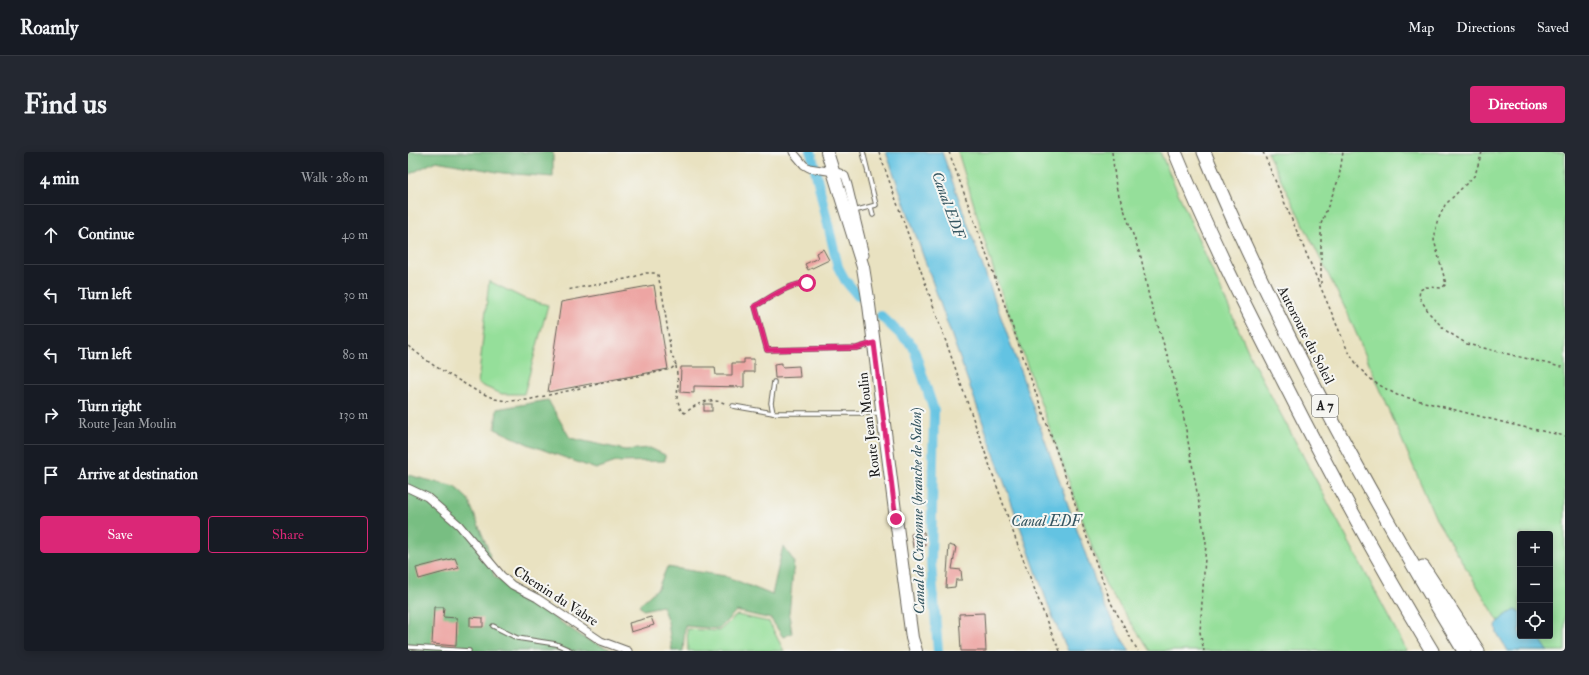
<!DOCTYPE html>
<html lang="en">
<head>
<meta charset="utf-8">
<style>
	:root { --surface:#171b24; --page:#242831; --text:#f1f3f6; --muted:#9ea1a6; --line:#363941; --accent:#db2777 }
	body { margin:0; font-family:"IM FELL Double Pica",serif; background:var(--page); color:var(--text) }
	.controls { position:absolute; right:12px; bottom:12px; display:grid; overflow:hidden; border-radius:4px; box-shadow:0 2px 10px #0003 }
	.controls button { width:36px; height:36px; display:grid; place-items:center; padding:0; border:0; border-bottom:1px solid var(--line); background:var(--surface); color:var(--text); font:20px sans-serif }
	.stop { position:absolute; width:12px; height:12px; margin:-9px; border:3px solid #db2777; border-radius:50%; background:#fff }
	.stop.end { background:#db2777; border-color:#fff; box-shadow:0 1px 4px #0008 }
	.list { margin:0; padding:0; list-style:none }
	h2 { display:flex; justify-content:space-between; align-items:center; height:52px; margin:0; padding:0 16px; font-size:17px }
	h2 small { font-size:13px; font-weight:400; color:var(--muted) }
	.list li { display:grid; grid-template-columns:26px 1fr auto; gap:12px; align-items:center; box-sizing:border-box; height:60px; padding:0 16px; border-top:1px solid var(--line) }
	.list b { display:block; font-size:15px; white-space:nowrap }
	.list p { margin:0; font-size:13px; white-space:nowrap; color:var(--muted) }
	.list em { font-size:13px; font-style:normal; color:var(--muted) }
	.actions { display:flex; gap:8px; padding:12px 16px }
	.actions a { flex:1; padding:9px 0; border:1px solid var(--accent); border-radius:4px; text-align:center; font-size:14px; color:var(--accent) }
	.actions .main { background:var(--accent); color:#fff }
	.icon { flex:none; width:22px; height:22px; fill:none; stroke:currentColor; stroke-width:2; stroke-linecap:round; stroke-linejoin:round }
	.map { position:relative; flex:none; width:1157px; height:499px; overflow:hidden; border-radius:4px }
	header { display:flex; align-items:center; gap:24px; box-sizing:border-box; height:56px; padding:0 20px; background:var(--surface); border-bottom:1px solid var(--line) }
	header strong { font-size:19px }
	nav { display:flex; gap:22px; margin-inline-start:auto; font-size:14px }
	.intro { display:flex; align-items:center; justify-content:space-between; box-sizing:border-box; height:96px; padding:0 24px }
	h1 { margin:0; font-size:28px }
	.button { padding:10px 18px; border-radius:4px; background:var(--accent); color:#fff; font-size:14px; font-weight:700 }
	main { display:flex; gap:24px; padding:0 24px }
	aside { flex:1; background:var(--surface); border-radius:4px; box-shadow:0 2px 10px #0003 }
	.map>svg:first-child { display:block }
</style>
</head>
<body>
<header>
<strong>Roamly</strong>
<nav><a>Map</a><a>Directions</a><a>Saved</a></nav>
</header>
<div class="intro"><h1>Find us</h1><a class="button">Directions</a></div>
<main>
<aside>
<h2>4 min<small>Walk · 280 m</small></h2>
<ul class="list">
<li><svg class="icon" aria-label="ahead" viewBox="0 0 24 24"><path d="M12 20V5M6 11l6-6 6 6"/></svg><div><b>Continue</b></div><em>40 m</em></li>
<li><svg class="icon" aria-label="left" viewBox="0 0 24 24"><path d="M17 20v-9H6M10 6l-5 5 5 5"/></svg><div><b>Turn left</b></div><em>30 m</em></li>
<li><svg class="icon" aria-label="left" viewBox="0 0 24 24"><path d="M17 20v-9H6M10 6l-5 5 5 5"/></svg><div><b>Turn left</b></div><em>80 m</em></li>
<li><svg class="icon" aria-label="right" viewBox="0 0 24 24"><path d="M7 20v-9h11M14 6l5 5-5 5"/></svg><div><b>Turn right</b><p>Route Jean Moulin</p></div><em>130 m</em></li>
<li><svg class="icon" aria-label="arrive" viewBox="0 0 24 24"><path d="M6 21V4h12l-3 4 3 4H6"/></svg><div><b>Arrive at destination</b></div></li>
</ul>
<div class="actions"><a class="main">Save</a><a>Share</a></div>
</aside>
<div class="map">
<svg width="1157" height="499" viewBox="0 0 1157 499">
	<rect width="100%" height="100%" fill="#f6f6f2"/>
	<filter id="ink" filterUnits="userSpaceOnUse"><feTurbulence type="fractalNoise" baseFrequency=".025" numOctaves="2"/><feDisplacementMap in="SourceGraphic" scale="8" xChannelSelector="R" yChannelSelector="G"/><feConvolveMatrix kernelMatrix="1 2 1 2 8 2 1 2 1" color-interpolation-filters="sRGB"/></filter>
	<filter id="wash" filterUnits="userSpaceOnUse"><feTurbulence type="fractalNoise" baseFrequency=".012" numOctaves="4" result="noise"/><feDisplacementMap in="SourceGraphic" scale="16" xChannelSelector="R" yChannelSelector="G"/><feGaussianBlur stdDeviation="0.9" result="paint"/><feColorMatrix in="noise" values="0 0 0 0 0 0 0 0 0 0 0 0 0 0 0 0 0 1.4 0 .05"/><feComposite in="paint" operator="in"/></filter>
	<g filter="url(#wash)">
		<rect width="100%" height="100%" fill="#e9e2c1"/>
		<!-- green -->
		<g fill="#95df9a" stroke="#587e5b" fill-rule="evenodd">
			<path d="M550,0H752L844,208L999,499H742L698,434L588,126Z"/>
			<path d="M859,0H1157V499H1109L1028,367L939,160ZM1112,382H1142V484H1112Z"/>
			<path d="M81,129L117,147L140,153L116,242H94L70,232Z"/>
			<path d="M329,463L361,470L376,499H280L279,477L311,479Z"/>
		</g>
		<!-- forest -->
		<g fill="#78be82" stroke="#4a6d4f">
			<path d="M0,0H145V25L95,21L28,9L0,23Z"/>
			<path d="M140,248L162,286L217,298L242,296L257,303V309L208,310L188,317L122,293L87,277L89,257Z"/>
			<path d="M0,323L47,335L60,347L80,397L86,424L105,438L178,487L206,499H0Z"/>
			<path d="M375,394L386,409L381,463L384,481L375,485L363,467L328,459L311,477L277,474L275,499H264L260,470L254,454L235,458L231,453L250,436L259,415L317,424L364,443Z"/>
		</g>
		<!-- water -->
		<g fill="#64c3e2" stroke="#40707f">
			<path d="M478,0H534L695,451L712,484L722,499H660L643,461Z"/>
			<path d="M1107,458L1112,460V484H1130L1140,499H1100L1089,481L1088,473L1096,464Z"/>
		</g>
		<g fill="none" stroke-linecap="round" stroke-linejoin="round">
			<!-- canal -->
			<g stroke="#64c3e2" stroke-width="10">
				<path d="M403,0L430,115L437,128L450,144"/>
				<path d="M473,164L505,194L526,259L523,411L530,499"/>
			</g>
		</g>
		<g id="blocks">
			<!-- building -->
			<g fill="#eda5a3">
				<path d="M415,97L421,108L400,118L397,112L410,106L408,101Z"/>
				<path d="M246,133L260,217L140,240L153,150Z"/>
				<path d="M336,207H346V220H336V235L286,234V241L272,240L273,215H307L308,223H324V211H336Z"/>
				<path d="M374,211V215L391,214L392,225L367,226L366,212Z"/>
				<rect x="296" y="252" width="8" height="7"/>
				<path d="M516,380L517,394L505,395L503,382Z"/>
				<path d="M541,393L548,395L544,417L553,418L554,428H548L547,435L538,436Z"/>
				<path d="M47,406L51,416L11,427L8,416Z"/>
				<path d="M26,455H36L35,465L49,466L48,494L24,492Z"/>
				<path d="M576,461L578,499H553L551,462Z"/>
				<path d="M62,465L75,466V475H62Z"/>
				<path d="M243,465L246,473L223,480L221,471Z"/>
			</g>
		</g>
	</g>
	<g filter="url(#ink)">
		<use href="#blocks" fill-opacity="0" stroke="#646156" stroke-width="1"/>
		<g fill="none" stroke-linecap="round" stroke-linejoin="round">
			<defs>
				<g id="lane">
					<path d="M463,55L465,63"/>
					<path d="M446,59L468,53L455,0"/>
					<path d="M402,128L399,131C382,131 362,146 347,154L359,198L449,196L463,192"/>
					<path d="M325,254L365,261H474"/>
					<path d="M365,261L363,251L366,230"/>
					<path d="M85,474L109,486L148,492L164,499"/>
					<path d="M0,495L61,499"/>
				</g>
				<g id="street">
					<path d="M385,0L396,13L401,16L432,21L437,24L440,33L457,103"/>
					<path d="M0,336L19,345L51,373L93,423L104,433L129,446L193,489L220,499"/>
				</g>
				<path id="primary" d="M419,0L455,115L461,153L488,367L504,486L508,499"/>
				<g id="highway">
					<path d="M767,0C799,79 838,156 877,232C923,323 971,412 1024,499"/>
					<path d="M796,0C868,173 959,339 1056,499"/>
					<path d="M1015,415L1070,499"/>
				</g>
			</defs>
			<!-- lane casing -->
			<use href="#lane" stroke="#646156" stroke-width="5.5"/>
			<!-- street casing -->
			<use href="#street" stroke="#646156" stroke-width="9"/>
			<!-- primary casing -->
			<use href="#primary" stroke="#646156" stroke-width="14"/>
			<!-- highway casing -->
			<use href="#highway" stroke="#646156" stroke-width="15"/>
			<!-- path -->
			<g stroke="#646156" stroke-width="1.5" stroke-dasharray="3 3" stroke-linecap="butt">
				<path d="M471,0L609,391L642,478L652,499"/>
				<path d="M541,0L590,134L687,408L703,451L730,499"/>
				<path d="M704,0L708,35L733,105L741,145L761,209L775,261L798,391L792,480L796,499"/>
				<path d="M855,0L939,197L951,216L966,230L989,243L1106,273L1157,284"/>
				<path d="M1074,0L1067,23L1037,53L1029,70L1026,88L1038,132L1034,136L1018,135L1012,138L1011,145L1022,162L1037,178L1059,192L1157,216"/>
				<path d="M913,132V72L931,26L935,0"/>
				<path d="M0,194L25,213L67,238L87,247L99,249L119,248L208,228L246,221L263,217L268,213L263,201L255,146L250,123L246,121H238L222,126L193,132L158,138"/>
				<path d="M268,214L270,231L269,246L273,259L277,261C291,250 302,245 319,252"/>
			</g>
			<!-- lane -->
			<use href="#lane" stroke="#fff" stroke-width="3.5"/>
			<!-- street -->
			<use href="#street" stroke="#fff" stroke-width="7"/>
			<!-- primary -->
			<use href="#primary" stroke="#fff" stroke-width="12"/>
			<!-- highway -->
			<use href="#highway" stroke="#fff" stroke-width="13"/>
		</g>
	</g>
	<g fill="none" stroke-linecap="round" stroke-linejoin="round" filter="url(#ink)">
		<!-- route -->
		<path stroke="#db2777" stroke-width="5" d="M399,131C382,131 362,146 347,154L359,198L449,196L466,191L488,367"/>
	</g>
	<g text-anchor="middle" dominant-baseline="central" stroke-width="4" stroke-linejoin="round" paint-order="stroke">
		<!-- shield labels -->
		<rect fill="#f6f6f2" stroke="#5d5d5c" stroke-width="1" x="904" y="243" width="26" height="22" rx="3"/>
		<g font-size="13" font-weight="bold" fill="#1c1c1c">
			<text x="917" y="254">A 7</text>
		</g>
		<!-- street labels -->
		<g font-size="14" fill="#1c1c1c" stroke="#f6f6f2">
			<text transform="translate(898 183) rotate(63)">Autoroute du Soleil</text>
			<text transform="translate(461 273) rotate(-97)">Route Jean Moulin</text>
			<text transform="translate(148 444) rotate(33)">Chemin du Vabre</text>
		</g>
		<!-- water labels -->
		<g font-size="15" font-style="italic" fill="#355661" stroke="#f6f6f2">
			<text transform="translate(540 53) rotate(70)">Canal EDF</text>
			<text transform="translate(510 359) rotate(-91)">Canal de Craponne (branche de Salon)</text>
			<text x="638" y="369">Canal EDF</text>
		</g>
	</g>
</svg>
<div class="controls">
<button>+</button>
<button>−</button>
<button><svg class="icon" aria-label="locate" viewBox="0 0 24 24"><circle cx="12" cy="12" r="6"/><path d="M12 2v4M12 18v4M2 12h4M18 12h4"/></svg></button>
</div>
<div class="stop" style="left:399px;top:131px"></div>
<div class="stop end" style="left:488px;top:367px"></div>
</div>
</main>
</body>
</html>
